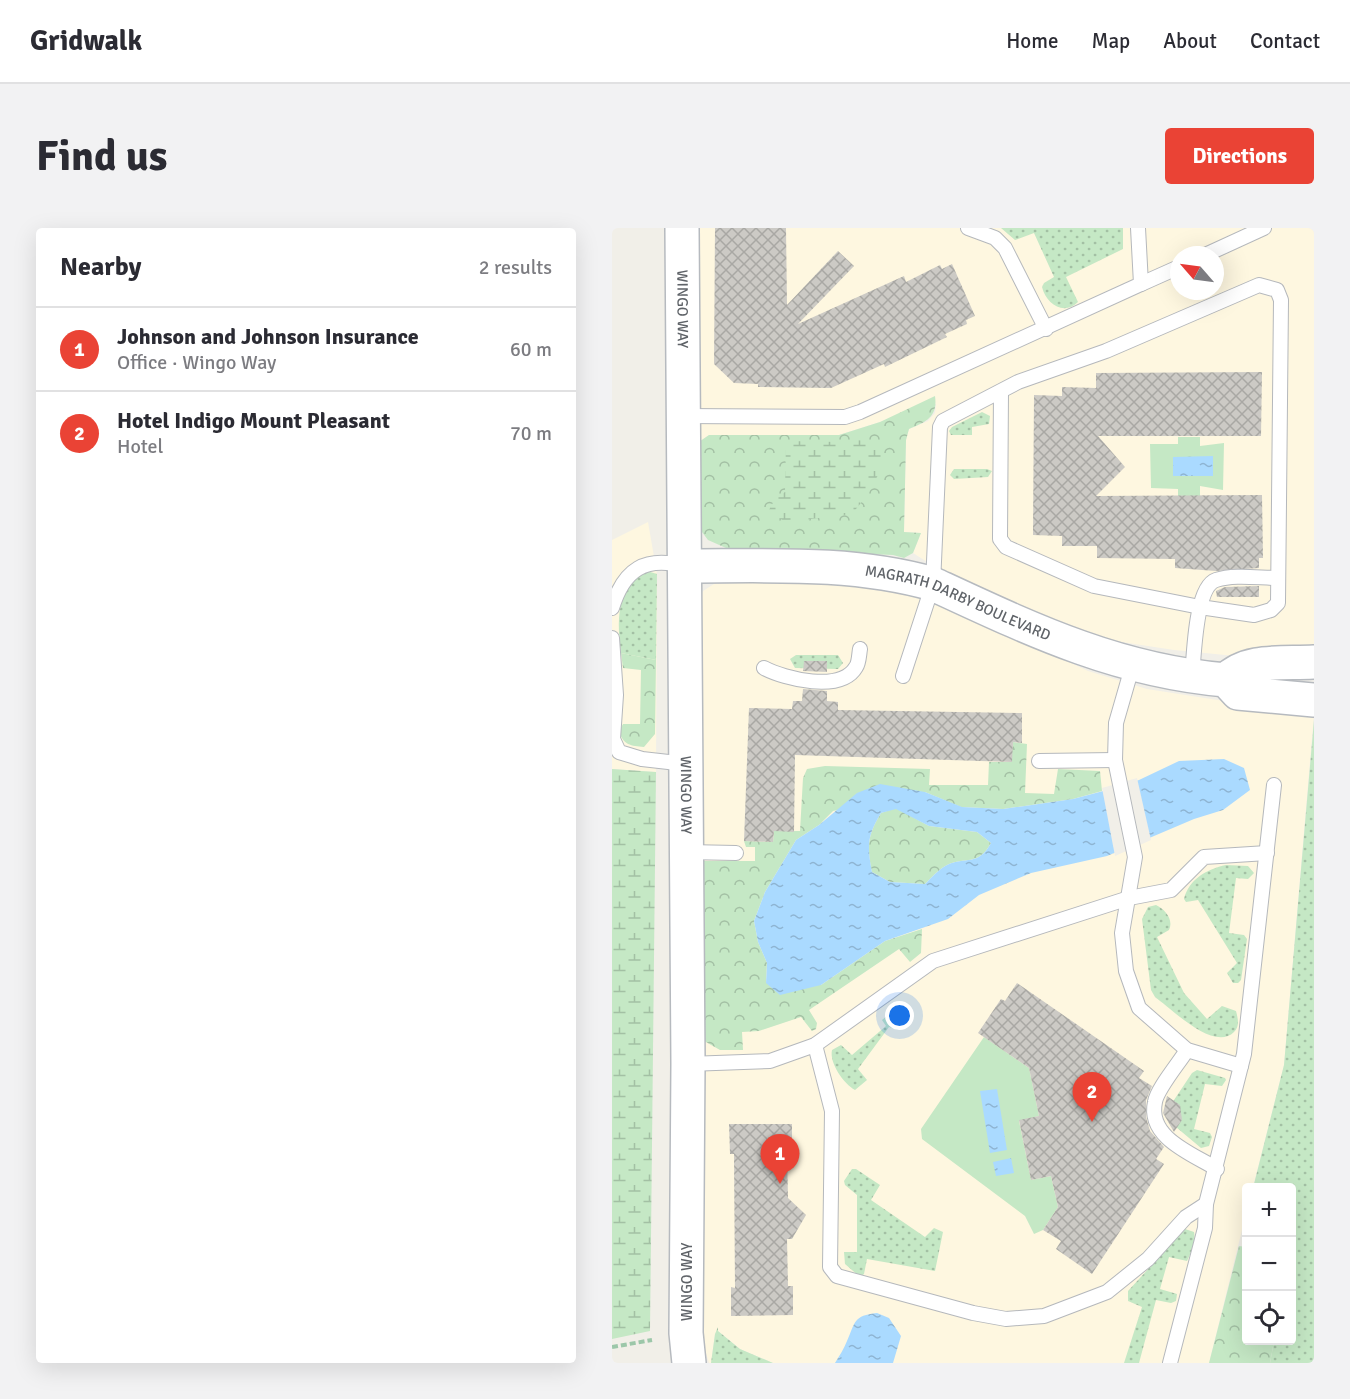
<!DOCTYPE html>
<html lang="en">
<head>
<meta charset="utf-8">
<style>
	:root { --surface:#fff; --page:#f2f2f3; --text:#2b2b33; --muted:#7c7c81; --line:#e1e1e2; --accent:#ea4335 }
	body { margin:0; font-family:Signika,sans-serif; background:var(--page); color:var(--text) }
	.controls { position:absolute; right:18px; bottom:18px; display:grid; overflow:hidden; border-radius:6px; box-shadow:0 6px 24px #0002 }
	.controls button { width:54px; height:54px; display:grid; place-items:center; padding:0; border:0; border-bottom:2px solid var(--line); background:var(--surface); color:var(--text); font:30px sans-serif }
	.compass { position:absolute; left:558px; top:18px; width:54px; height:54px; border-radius:50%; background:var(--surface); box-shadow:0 6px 24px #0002; rotate:298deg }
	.you { position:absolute; left:288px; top:788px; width:21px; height:21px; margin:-15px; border:4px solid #fff; border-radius:50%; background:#1a73e8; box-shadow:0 0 0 9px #1a73e833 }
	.badge { display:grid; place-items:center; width:39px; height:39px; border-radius:50%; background:var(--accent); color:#fff; font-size:20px; font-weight:700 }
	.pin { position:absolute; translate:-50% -50px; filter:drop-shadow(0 2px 3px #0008) }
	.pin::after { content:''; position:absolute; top:32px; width:21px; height:18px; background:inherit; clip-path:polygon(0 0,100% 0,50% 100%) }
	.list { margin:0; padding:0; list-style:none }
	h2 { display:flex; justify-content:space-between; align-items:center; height:78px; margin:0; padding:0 24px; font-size:26px }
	h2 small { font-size:20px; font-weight:400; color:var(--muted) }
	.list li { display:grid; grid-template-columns:39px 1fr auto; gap:18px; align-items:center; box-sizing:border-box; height:84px; padding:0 24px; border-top:2px solid var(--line) }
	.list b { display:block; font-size:22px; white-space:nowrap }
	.list p { margin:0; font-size:20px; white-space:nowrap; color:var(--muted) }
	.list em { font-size:20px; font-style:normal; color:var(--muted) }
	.icon { flex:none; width:33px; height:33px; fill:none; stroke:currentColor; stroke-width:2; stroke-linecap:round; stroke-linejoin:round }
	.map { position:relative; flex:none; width:702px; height:1135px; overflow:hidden; border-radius:6px }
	header { display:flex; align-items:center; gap:36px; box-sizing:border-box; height:84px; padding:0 30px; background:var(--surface); border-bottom:2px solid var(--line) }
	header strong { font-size:28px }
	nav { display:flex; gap:33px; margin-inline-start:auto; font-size:21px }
	.intro { display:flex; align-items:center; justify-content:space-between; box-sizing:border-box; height:144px; padding:0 36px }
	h1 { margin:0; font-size:42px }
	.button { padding:15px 27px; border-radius:6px; background:var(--accent); color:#fff; font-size:21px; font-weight:700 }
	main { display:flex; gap:36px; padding:0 36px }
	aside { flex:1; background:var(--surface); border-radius:6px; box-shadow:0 6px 24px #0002 }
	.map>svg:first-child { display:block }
</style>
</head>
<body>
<header>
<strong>Gridwalk</strong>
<nav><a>Home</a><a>Map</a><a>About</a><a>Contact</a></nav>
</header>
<div class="intro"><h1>Find us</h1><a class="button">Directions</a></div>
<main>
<aside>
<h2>Nearby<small>2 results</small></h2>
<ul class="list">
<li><span class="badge">1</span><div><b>Johnson and Johnson Insurance</b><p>Office · Wingo Way</p></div><em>60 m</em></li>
<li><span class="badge">2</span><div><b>Hotel Indigo Mount Pleasant</b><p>Hotel</p></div><em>70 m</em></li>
</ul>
</aside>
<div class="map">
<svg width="702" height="1135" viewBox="0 0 702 1135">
	<defs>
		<pattern id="grass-dots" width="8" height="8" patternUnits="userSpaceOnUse" patternTransform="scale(1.5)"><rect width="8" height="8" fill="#c5e8c5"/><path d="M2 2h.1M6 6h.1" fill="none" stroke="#a3c0a4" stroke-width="1.8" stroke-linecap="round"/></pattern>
		<pattern id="forest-crowns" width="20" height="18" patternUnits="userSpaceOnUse" patternTransform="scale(1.5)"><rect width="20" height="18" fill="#c5e8c5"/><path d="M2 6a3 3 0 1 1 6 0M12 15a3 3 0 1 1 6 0" fill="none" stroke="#a3c0a4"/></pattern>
		<pattern id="wetland-marsh" width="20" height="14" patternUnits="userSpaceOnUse" patternTransform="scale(1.5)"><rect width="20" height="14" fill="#c5e8c5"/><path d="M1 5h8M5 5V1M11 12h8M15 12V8" fill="none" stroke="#a3c0a4"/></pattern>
		<pattern id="water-ripples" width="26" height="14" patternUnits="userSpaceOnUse" patternTransform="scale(1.5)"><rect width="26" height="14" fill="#aadaff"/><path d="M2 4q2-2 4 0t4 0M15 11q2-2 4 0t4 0" fill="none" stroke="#8eb4d2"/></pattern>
		<pattern id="building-cross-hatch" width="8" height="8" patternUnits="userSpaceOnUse" patternTransform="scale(1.5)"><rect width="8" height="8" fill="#cccac5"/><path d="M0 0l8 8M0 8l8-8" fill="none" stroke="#a9a8a4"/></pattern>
	</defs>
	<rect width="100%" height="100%" fill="#f1efe8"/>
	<!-- commercial -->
	<g fill="#fef7e0" fill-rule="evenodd">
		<path d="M86,0H702V420L644,430L562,422L503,413L435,391L339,349L301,325L309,305L292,304L294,212L297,201L316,193L323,185L324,176L227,207H97L81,218ZM567,27H603V63H567Z"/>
		<path d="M36,294L45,346L44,544L0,541V312Z"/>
		<path d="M230,351L280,359L341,379L476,443L535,461L702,487L672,837L641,959L634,960V986L597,1135H161L128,1121L106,1103L103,1106L99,1135H97L92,1119L88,1085L84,382L91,363L102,356Z"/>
	</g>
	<!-- grass -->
	<g fill="url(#grass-dots)">
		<path d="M389,0H511V21L454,49L466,74C452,88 434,76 430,59L432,55L442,49L422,5L403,12Z"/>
		<path d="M370,184L378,188L377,196L360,199V207H339L337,203L340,199Z"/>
		<path d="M342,241H375L380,243L376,249L342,251L338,247Z"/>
		<path d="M35,343L45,346L44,432L9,425C5,394 3,359 35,343Z"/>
		<path d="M184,427H226L231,435L226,441L183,440L178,431Z"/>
		<path d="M702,492V1135H658L662,1113L680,1112V960H641L672,837Z"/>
		<path d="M614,637L636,638L642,645L636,651L624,650L617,705L632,707L635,711L629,752L626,755H621L615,745L625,735L586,672L574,674L572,671C577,651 595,641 614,637Z"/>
		<path d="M544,677C553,681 562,692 557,702L545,709L572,765L595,791L610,778L624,783C626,791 628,798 622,804C602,824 561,782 543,769L539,762L530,691L536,679Z"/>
		<path d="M275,788L288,794L292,798L286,802L277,799L246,841L255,852L243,862C232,856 217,835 220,822L229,817L240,827L274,798L270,792Z"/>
		<path d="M585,842L613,850L614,852L610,858L593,856L582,901L598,905L600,909L597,918L589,920L558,894V878L580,845Z"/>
		<path d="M240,941H244L268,957L259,972L313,1009L322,1000L331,1004L323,1043L255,1031L252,1046L248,1049L233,1036L232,1024H245V967L233,957L232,953Z"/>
		<path d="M573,1001L582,1004C584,1013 579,1025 575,1033L557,1029L548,1061L565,1066L564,1073L559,1075L544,1072L527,1135H512L530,1079L516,1073V1063Z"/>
		<path d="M106,1099V1103L128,1121L161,1135H99L103,1106Z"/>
	</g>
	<!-- forest -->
	<g fill="url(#forest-crowns)">
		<path d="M323,168C326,189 314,194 297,201L294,212L292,304L309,305L301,325L292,330L281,327L114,320L96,312L87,300L81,218L97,207H227L268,194Z"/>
		<path d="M9,425L44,432L43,506L32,519C19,518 11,517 7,503L11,496H28L29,442L11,440Z"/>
		<path d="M401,514L415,516L413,565L442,566L446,541L488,543L490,563L461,571L391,581L349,579L313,564L221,583L207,597L184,612L153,664L142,693L146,714L155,735L154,755L209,757L273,713L310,701L309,725L298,734L287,721L197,782L205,795L204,801L200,803L189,789L147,803L130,804L131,822H108L85,809L84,633H143V619H134L132,613L161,614L162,603H188L191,550L195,541L213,538L318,541L317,557H376L377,534H399Z"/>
		<path d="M284,580L317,598L365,604L379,615C366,639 353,628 335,637C327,641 319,650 313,656L278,654L260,644C255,618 255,608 269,585Z"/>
		<path d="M627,1018L634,1019V1112L662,1113L658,1135H597Z"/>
	</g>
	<!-- wetland -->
	<g fill="url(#wetland-marsh)">
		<path d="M243,212C259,213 268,215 275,230L256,266L240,286L198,291L180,297L163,288L157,282L163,271L173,264L174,213L227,214Z"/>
		<path d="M0,541L44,544L38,1103L0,1111Z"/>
	</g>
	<!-- garden -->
	<g fill="#c5e8c5">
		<path d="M566,209H588V218L612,215L611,262L588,258V268H566V261L539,260L538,216H566Z"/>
		<path d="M372,809L417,840L427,888L407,893L419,952L439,948L446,979L431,1002L422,1006L413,988L310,911L309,901Z"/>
	</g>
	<!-- water -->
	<g fill="url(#water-ripples)" fill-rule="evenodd">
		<path d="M601,228V248H561V229Z"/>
		<path d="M612,531L632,540L638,562L611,582L582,591L495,628L419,645L367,667L336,691L273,713L209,757L168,767L154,755L155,735L146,714L142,693L153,664L184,612L207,597L245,565L268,556L313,564L350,579L391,581L461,571L495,562L527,552L567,533ZM284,581L317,598L365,604L379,615C366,639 353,628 335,637C327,641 319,650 313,656L278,654L260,644C255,618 255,608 269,585Z"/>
		<path d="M385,861L395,922L378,925L368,863Z"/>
		<path d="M399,930L402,945L384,948L381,934Z"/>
		<path d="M265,1085L277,1090L289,1108L281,1135H223C227,1128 232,1121 235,1113C244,1093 241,1088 265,1085Z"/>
	</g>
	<!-- pier -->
	<path fill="#f1efe8" d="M525,550L539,612L503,628L490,560Z"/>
	<!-- building -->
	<g fill="url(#building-cross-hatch)">
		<path d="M103,0H174L175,77L226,23L242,38L186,96L292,48L294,54L328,37L330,41L340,36L363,88L354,92L355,96L333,106L335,109L273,139L272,136L219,160L146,159V156L122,155L102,136Z"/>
		<path d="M650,144L649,208H486L513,239L484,268L650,267L651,330H647V340L604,343L563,340V331L485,330V318H450V308L421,307L422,167L450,168V159L484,160V145Z"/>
		<path d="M647,358V369H605L604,363L613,359Z"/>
		<path d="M192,433H215V444L191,443Z"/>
		<path d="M191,461L215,463V473L226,474V482L410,485V515L401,514L400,534L183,527L182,604L162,603L161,614L132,613L137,480L180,481L181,473H190Z"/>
		<path d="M405,755L532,843L527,850L540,858L534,872V889L538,903L552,919L544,931L552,936L480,1046L444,1021L449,1013L431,1002L446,979L439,948L419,952L407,892L427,888L417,840L366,805L389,771L393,773Z"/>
		<path d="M555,868L568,877L570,892L562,904L551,885Z"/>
		<path d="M117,896H180V926H175L176,970L194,987L180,1011H175L176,1058H181V1087L119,1088V1059L123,1060L122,926H118Z"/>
	</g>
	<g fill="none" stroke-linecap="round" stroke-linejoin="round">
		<defs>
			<g id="lane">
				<path d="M356,0L383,10L393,20L434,101"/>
				<path d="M593,27L652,0"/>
				<path d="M529,56L567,39"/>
				<path d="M70,188L233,189L248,184L529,56L526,0"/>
				<path d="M0,380C12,341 33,328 72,338"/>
				<path d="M0,410L4,467L1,511L7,524L30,531L74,536"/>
				<path d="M521,436L504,495L503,532L523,629L510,705L514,743L527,780L575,822L629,838"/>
				<path d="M152,440C173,451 229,465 244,439C247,435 247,427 248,421"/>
				<path d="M291,448L321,356L328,199L331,193L406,154L494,123L647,57L665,62L669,72L666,375L659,382L642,387L588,379L482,358L394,319L388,311L389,163"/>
				<path d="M580,449C582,429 583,359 604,352C622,346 647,350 666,350"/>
				<path d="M427,533L503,532"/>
				<path d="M75,624L124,625"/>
				<path d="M203,817L220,883L218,1039L225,1048L361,1085L394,1091L432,1088L495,1064L536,1031L574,989L594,976"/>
				<path d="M575,822C567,835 545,861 543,874C535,910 581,926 605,941"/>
				<path d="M76,836L158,833L203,817L321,733L517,670L559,662L592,629L655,625"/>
				<path d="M558,1135L593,1000L594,976L632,826L662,557"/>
			</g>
			<g id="secondary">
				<path id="s1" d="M70,0L76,836L74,1105L77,1135"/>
				<path id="s2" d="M72,338C156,338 240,333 321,356C418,401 505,443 614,452L626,465L702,472"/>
				<path d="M614,452C635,430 672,436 702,434"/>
			</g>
		</defs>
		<!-- lane casing -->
		<use href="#lane" stroke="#b5b8bc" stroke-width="16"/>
		<!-- secondary casing -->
		<use href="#secondary" stroke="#b6babf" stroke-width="36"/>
		<!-- path -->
		<path stroke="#9cc7a9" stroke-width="4" stroke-dasharray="6 3" stroke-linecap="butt" d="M0,1119L40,1112"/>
		<!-- lane -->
		<use href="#lane" stroke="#fff" stroke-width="14"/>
		<!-- secondary -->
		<use href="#secondary" stroke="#fff" stroke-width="33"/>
	</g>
	<g text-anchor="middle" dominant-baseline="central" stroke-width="4.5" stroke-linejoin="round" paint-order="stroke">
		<!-- street labels -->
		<g font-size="15" fill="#5f6368" stroke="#fff">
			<text stroke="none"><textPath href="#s1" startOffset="81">WINGO WAY</textPath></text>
			<text stroke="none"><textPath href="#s2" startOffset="280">MAGRATH DARBY BOULEVARD</textPath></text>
			<text stroke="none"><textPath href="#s1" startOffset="567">WINGO WAY</textPath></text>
			<text transform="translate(75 1054) rotate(-90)">WINGO WAY</text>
		</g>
	</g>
</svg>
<div class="controls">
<button>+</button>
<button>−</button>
<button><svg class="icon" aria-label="locate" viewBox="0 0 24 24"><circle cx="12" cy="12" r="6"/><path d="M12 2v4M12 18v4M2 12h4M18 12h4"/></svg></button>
</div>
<svg class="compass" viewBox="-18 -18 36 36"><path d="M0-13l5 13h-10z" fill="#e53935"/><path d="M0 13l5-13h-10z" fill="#7c7c81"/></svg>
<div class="you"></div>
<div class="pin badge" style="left:168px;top:956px">1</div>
<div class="pin badge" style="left:480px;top:894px">2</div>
</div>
</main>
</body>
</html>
